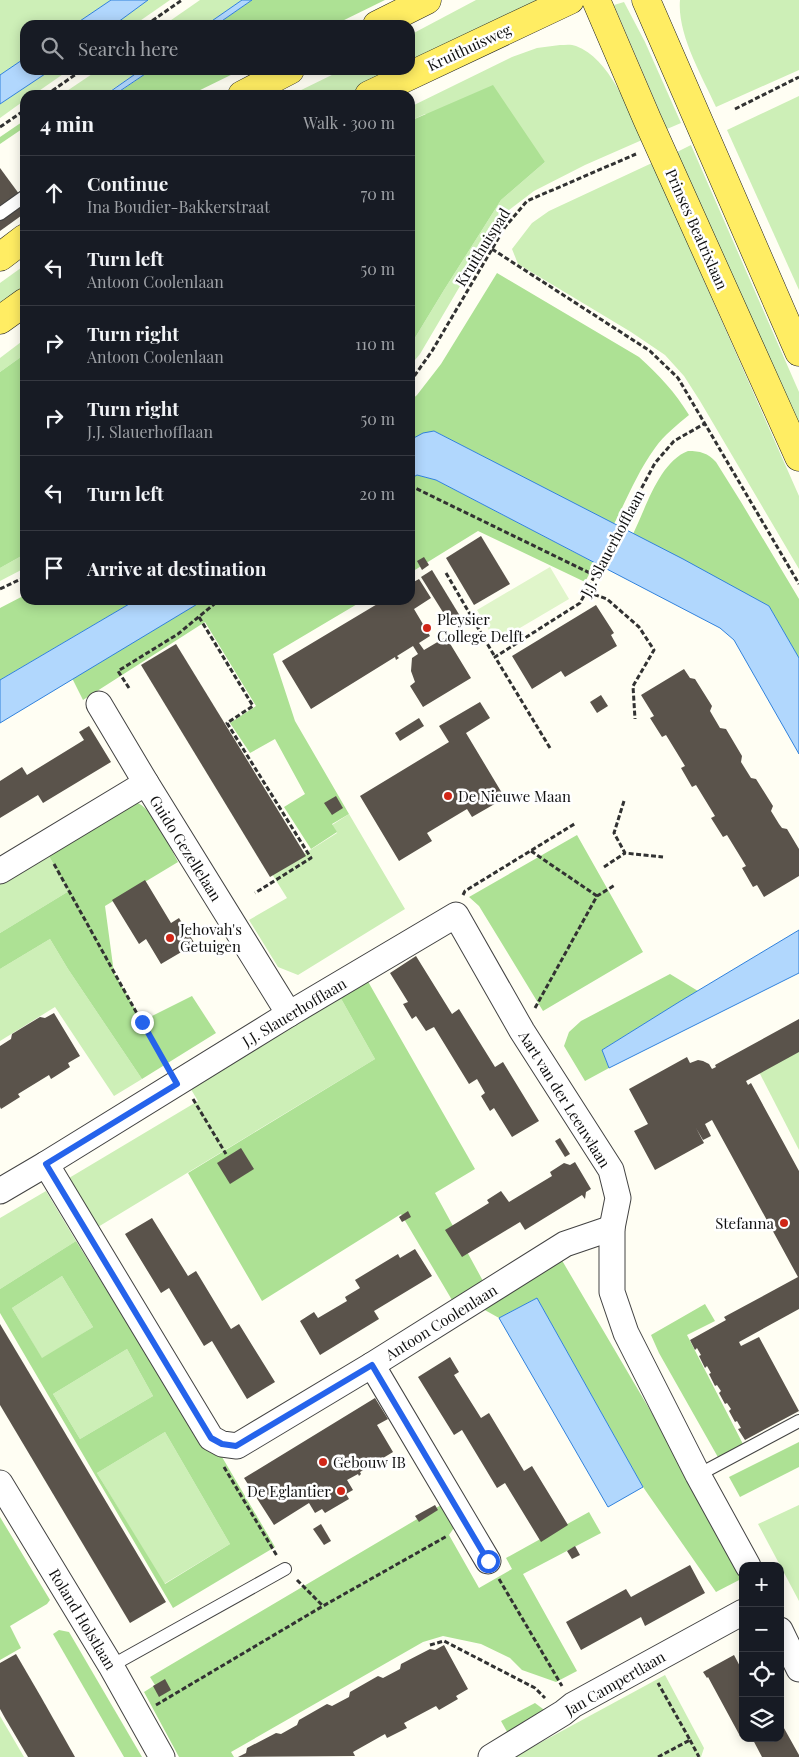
<!DOCTYPE html>
<html lang="en">
<head>
<meta charset="utf-8">
<style>
	:root { --surface:#171b24; --page:#242831; --text:#f1f3f6; --muted:#9ea1a6; --line:#363941 }
	body { margin:0; font-family:"Playfair Display",serif; background:var(--page); color:var(--text) }
	.controls { position:absolute; right:15px; bottom:15px; display:grid; overflow:hidden; border-radius:10px; box-shadow:0 2px 12px #0003 }
	.controls button { width:45px; height:45px; display:grid; place-items:center; padding:0; border:0; border-bottom:1px solid var(--line); background:var(--surface); color:var(--text); font:25px sans-serif }
	.stop { position:absolute; width:15px; height:15px; margin:-11px; border:4px solid #2563eb; border-radius:50%; background:#fff }
	.stop.end { background:#2563eb; border-color:#fff; box-shadow:0 1px 5px #0008 }
	.list { margin:0; padding:0; list-style:none }
	h2 { display:flex; justify-content:space-between; align-items:center; height:65px; margin:0; padding:0 20px; font-size:21px }
	h2 small { font-size:16px; font-weight:400; color:var(--muted) }
	.list li { display:grid; grid-template-columns:32px 1fr auto; gap:15px; align-items:center; box-sizing:border-box; height:75px; padding:0 20px; border-top:1px solid var(--line) }
	.list b { display:block; font-size:19px; white-space:nowrap }
	.list p { margin:0; font-size:16px; white-space:nowrap; color:var(--muted) }
	.list em { font-size:16px; font-style:normal; color:var(--muted) }
	.icon { flex:none; width:28px; height:28px; fill:none; stroke:currentColor; stroke-width:2; stroke-linecap:round; stroke-linejoin:round }
	.map { position:relative; flex:none; width:799px; height:1757px; overflow:hidden }
	.search { position:absolute; background:var(--surface); box-shadow:0 2px 12px #0003; left:20px; top:20px; width:395px; height:55px; display:flex; align-items:center; gap:12px; box-sizing:border-box; padding:0 18px; border-radius:15px; color:var(--muted); font-size:19px }
	.panel { position:absolute; background:var(--surface); box-shadow:0 2px 12px #0003; left:20px; top:90px; width:395px; height:515px; border-radius:15px }
	.map>svg:first-child { display:block }
</style>
</head>
<body>
<div class="map">
<svg width="799" height="1757" viewBox="0 0 799 1757">
	<rect width="100%" height="100%" fill="#fffef3"/>
	<!-- green -->
	<g fill="#cdefb7">
		<path d="M0,0H111L74,25H25V58L0,75Z"/>
		<path d="M148,0H170L134,25H114Z"/>
		<path d="M200,0H242L206,25H164Z"/>
		<path d="M476,0H546L410,68V35Z"/>
		<path d="M680,0H799V70L716,107C702,76 677,34 680,0Z"/>
		<path d="M624,2L645,42L681,123L667,129L614,5Z"/>
		<path d="M560,45C565,45 571,44 576,46C609,58 629,110 642,140L585,165L534,191L509,210L493,230L420,354L410,366V346L444,290L501,200L545,162L425,114L410,121V107L512,57L537,48Z"/>
		<path d="M51,70H69L33,95H25V100L0,118V104Z"/>
		<path d="M98,70H141L104,95H61Z"/>
		<path d="M342,70H406L356,95H291Z"/>
		<path d="M799,96V290L727,130Z"/>
		<path d="M691,145L799,392V429L677,152Z"/>
		<path d="M652,163L799,496V569L700,401L684,376L665,355L631,332L518,264L512,249L532,223L549,211Z"/>
		<path d="M25,265V289L0,308V283Z"/>
		<path d="M25,339V354L0,372V358Z"/>
		<path d="M25,554V568L0,581V568Z"/>
		<path d="M349,814L405,909L298,975L278,967L249,920L287,898L272,874L337,833L332,825Z"/>
		<path d="M46,851L69,891L0,933V880Z"/>
		<path d="M50,939L68,969L142,1079L114,1096L55,1007L0,1041V969Z"/>
		<path d="M339,995L375,1059L93,1230L64,1181L198,1101L189,1086Z"/>
		<path d="M799,1051V1150L759,1072Z"/>
		<path d="M46,1191L76,1241L0,1289V1218Z"/>
		<path d="M62,1276L93,1327L42,1359L12,1308Z"/>
		<path d="M127,1349L153,1396L80,1439L53,1394Z"/>
		<path d="M165,1432L230,1544L164,1584L97,1473Z"/>
		<path d="M799,1505V1601L758,1524Z"/>
		<path d="M665,1675L704,1748L701,1757H514Z"/>
		<path d="M0,1716L24,1757H0Z"/>
	</g>
	<!-- forest -->
	<g fill="#ade194" fill-rule="evenodd">
		<path d="M252,0H385L334,25H216Z"/>
		<path d="M151,70H241L190,95H115Z"/>
		<path d="M493,85L545,162L501,200L444,290L410,346V121Z"/>
		<path d="M25,120V127L0,144V137Z"/>
		<path d="M497,273L639,357C659,375 675,392 689,415C677,425 664,435 655,448C638,471 627,499 614,524L434,431L410,440V401L417,395L441,364Z"/>
		<path d="M25,354V554L0,568V372Z"/>
		<path d="M688,451C700,451 708,453 716,462L741,502L799,599V658L769,606L633,534C646,508 659,462 688,451Z"/>
		<path d="M417,475L436,480L595,563L585,582L478,531L410,573V479Z"/>
		<path d="M25,595V600H136L0,680V608Z"/>
		<path d="M204,600H364L273,654L295,721L349,814L332,824L337,832L311,849L284,807L305,794L275,739L250,753L230,723L256,706L205,622L83,700L72,678Z"/>
		<path d="M135,802C153,807 169,845 178,862L105,906L114,973L142,1021L192,996L216,1033L142,1079L68,969L50,939L0,969V933L69,891L46,851Z"/>
		<path d="M577,835L643,952L543,1011L479,906L469,897Z"/>
		<path d="M670,974L698,991L602,1050L609,1068L585,1081L564,1046L569,1032L581,1021Z"/>
		<path d="M366,978L475,1169L435,1193L483,1281L452,1300L401,1214L262,1301L188,1173L375,1059L339,995Z"/>
		<path d="M76,1241L201,1441L222,1457L275,1547L173,1608L0,1313V1289ZM62,1276L93,1327L42,1358L12,1308ZM127,1349L153,1396L80,1439L53,1394ZM165,1432L230,1544L165,1584L97,1473Z"/>
		<path d="M560,1257L707,1507L743,1573V1578L716,1592L643,1487L537,1298L499,1318L483,1309Z"/>
		<path d="M705,1304L715,1321L687,1335L745,1448L719,1459L659,1353L651,1335Z"/>
		<path d="M799,1442V1467L740,1497L729,1477Z"/>
		<path d="M446,1502L458,1522L449,1535L479,1588L512,1569L506,1558L589,1512L601,1533L523,1574L577,1671L556,1682L522,1670L510,1658L481,1644L443,1636L423,1642L231,1752L234,1757H179L144,1692L155,1685L150,1677Z"/>
		<path d="M0,1517L50,1600L47,1604L10,1626L21,1648L0,1660Z"/>
		<path d="M59,1630L69,1632L142,1757H124L53,1634Z"/>
		<path d="M535,1703L551,1715L510,1737L501,1721Z"/>
	</g>
	<!-- pitch -->
	<path fill="#e0f5ca" d="M550,567L569,599L496,642L477,610Z"/>
	<!-- water -->
	<g fill="#b1d7fd" stroke="#3081dc">
		<path d="M111,0H148L114,25H74Z"/>
		<path d="M242,0H252L216,25H206Z"/>
		<path d="M25,58V70H51L0,104V75Z"/>
		<path d="M141,70H151L114,95L111,91Z"/>
		<path d="M434,431L683,559L769,606L799,658V754L734,640L720,628L436,480L417,475L410,479V440L423,433Z"/>
		<path d="M136,600H204L0,723V680Z"/>
		<path d="M799,930V973L609,1068L602,1050L679,1002Z"/>
		<path d="M537,1298L643,1487L608,1507L499,1318Z"/>
	</g>
	<!-- building -->
	<g fill="#5a534b">
		<path d="M0,168L25,202V213L0,231Z"/>
		<path d="M481,536L510,584L474,605L446,558Z"/>
		<path d="M424,557L429,565L422,570L417,561Z"/>
		<path d="M432,570L460,616L449,622L421,577Z"/>
		<path d="M419,579L431,598L414,609L430,636L419,643L424,650L446,637L471,678L423,707L410,686L415,682L411,671L412,658L418,654L413,646L397,656L399,658L396,660L395,657L311,709L282,661L384,600H410V584Z"/>
		<path d="M596,605L614,633L611,635L617,646L565,677L561,671L532,689L512,656Z"/>
		<path d="M176,644L306,856L270,877L141,665Z"/>
		<path d="M684,669L690,678L695,679L712,706L710,711L720,728L726,729L742,756L741,762L751,778L756,779L773,806L771,811L779,824L782,828L787,829L799,849V876L764,897L757,885L753,887L742,868L746,866L727,835L723,837L711,818L715,816L696,785L692,787L681,768L685,766L666,735L662,737L650,718L654,716L641,695Z"/>
		<path d="M601,695L608,706L597,713L590,702Z"/>
		<path d="M480,702L490,718L466,733L505,798L472,817L467,809L427,833L432,841L399,861L360,796L449,742L439,726Z"/>
		<path d="M419,718L424,726L400,741L395,733Z"/>
		<path d="M89,726L111,762L43,803L38,795L0,818V781L22,767L27,775L84,740L79,732Z"/>
		<path d="M336,796L343,808L332,815L324,803Z"/>
		<path d="M145,880L171,923L179,918L195,944L161,964L146,939L139,944L112,900Z"/>
		<path d="M416,956L452,1014L459,1009L495,1067L503,1062L539,1121L512,1137L494,1108L490,1111L481,1096L485,1093L477,1079L469,1084L434,1027L426,1031L416,1016L412,1019L403,1004L408,1002L390,973Z"/>
		<path d="M54,1013L80,1056L68,1063L70,1067L51,1079L49,1075L18,1094L20,1097L1,1109L0,1107V1046L11,1039L12,1034L40,1017L45,1018Z"/>
		<path d="M799,1019V1052L746,1081L748,1085L751,1083L799,1171V1309L739,1342L741,1346L759,1337L799,1411L745,1440L738,1429L741,1428L737,1421L735,1422L729,1411L731,1409L727,1403L725,1404L719,1393L721,1391L717,1385L715,1386L709,1374L711,1373L707,1366L705,1368L699,1356L701,1355L697,1348L695,1350L690,1340L726,1320L724,1317L798,1277L712,1120L705,1124L711,1136L703,1140L696,1128L704,1143L655,1170L634,1131L648,1124L629,1089L687,1057L690,1063L698,1060L703,1061L709,1064L712,1069L716,1067L715,1065Z"/>
		<path d="M560,1138L570,1154L565,1157L555,1141Z"/>
		<path d="M241,1148L254,1169L230,1184L217,1163Z"/>
		<path d="M575,1162L591,1189L586,1192L585,1199L582,1195L525,1230L520,1222L462,1257L445,1230L489,1203L487,1200L501,1191L509,1202L552,1176L550,1172L564,1163L570,1165Z"/>
		<path d="M408,1211L411,1217L402,1222L399,1217Z"/>
		<path d="M152,1218L188,1276L196,1271L231,1329L239,1324L275,1382L247,1399L212,1341L204,1346L169,1288L161,1293L125,1234Z"/>
		<path d="M415,1249L432,1276L374,1311L379,1319L320,1355L300,1321L314,1312L318,1318L347,1301L345,1297L360,1288L355,1280L398,1254L400,1258Z"/>
		<path d="M0,1324L166,1602L130,1623L0,1405Z"/>
		<path d="M450,1357L459,1372L454,1375L481,1418L489,1413L524,1471L532,1466L568,1525L541,1542L505,1483L497,1488L462,1430L454,1435L418,1377Z"/>
		<path d="M375,1398L388,1419L377,1425L393,1452L360,1472L361,1474L359,1476L358,1474L347,1480L353,1490L346,1494L349,1499L325,1513L322,1509L315,1513L309,1503L274,1525L244,1478Z"/>
		<path d="M435,1505L438,1510L419,1522L415,1516Z"/>
		<path d="M321,1524L331,1541L324,1545L313,1529Z"/>
		<path d="M575,1546L580,1555L572,1559L567,1551Z"/>
		<path d="M690,1565L705,1593L645,1626L641,1617L581,1650L566,1622L626,1589L631,1597Z"/>
		<path d="M444,1645L468,1689L456,1696L458,1699L439,1710L436,1706L404,1723L407,1728L387,1738L385,1734L353,1752L355,1756L238,1757L246,1753L247,1748L276,1733L281,1734L297,1725L299,1720L327,1704L332,1706L349,1697L350,1692L378,1676L383,1678L400,1669L401,1664L430,1649L435,1650Z"/>
		<path d="M16,1654L41,1697L75,1757H28L5,1718L0,1709V1663Z"/>
		<path d="M734,1655L743,1672V1735L740,1736L708,1677L707,1678L703,1672Z"/>
		<path d="M165,1679L171,1690L159,1697L153,1686Z"/>
		<path d="M780,1721L799,1755V1757H762L752,1738H780Z"/>
	</g>
	<g fill="none" stroke-linecap="round" stroke-linejoin="round">
		<defs>
			<g id="service">
				<path d="M0,214L25,196"/>
				<path d="M698,1475L799,1421"/>
				<path d="M111,1666L285,1569"/>
			</g>
			<g id="minor">
				<path d="M99,704L146,783L289,1014"/>
				<path d="M0,871L146,783"/>
				<path d="M46,1164L211,1438L222,1444L237,1446L372,1365L565,1244L612,1228"/>
				<path d="M0,1191L46,1164L289,1014L456,915L522,1031L611,1170L618,1198L612,1228V1292L626,1333L698,1475L748,1566"/>
				<path d="M372,1365L488,1561"/>
				<path d="M0,1483L111,1666L162,1757"/>
				<path d="M780,1630L799,1669"/>
				<path d="M491,1757L563,1713L573,1705L743,1612"/>
			</g>
			<g id="primary">
				<path d="M596,0L647,119L799,457"/>
				<path d="M646,0L799,352"/>
				<path d="M377,25L427,0"/>
				<path d="M242,95L290,70"/>
				<path d="M369,95L570,0"/>
				<path d="M0,257L25,238"/>
				<path d="M0,320L25,302"/>
			</g>
		</defs>
		<!-- service casing -->
		<use href="#service" stroke="#434343" stroke-width="14"/>
		<!-- minor casing -->
		<use href="#minor" stroke="#434343" stroke-width="27"/>
		<!-- primary casing -->
		<use href="#primary" stroke="#212121" stroke-width="29"/>
		<!-- path -->
		<g stroke="#323232" stroke-width="3" stroke-dasharray="5 2.5" stroke-linecap="butt">
			<path d="M146,25L182,0"/>
			<path d="M46,95L82,70"/>
			<path d="M735,109L799,77"/>
			<path d="M0,127L25,110"/>
			<path d="M492,249L650,351L678,378L799,584"/>
			<path d="M410,382L432,351L505,227L527,201L636,154"/>
			<path d="M410,489L413,487L596,576"/>
			<path d="M446,573L495,657"/>
			<path d="M0,589L25,577"/>
			<path d="M587,592L607,599L639,627L654,650L633,686L635,719"/>
			<path d="M199,617L253,706L227,723L311,858L255,893"/>
			<path d="M129,688L118,671L178,634L219,600"/>
			<path d="M550,748L495,657L580,603L655,463L674,441L704,424"/>
			<path d="M624,801L614,833L625,853L663,857"/>
			<path d="M531,851L597,896"/>
			<path d="M54,864L165,1064"/>
			<path d="M604,867L625,853"/>
			<path d="M463,895L465,891L576,823"/>
			<path d="M535,1008L597,896L615,885"/>
			<path d="M193,1099L226,1154"/>
			<path d="M224,1467L277,1556"/>
			<path d="M499,1579L562,1686"/>
			<path d="M297,1580L323,1606"/>
			<path d="M430,1645L444,1641L535,1688L545,1698"/>
			<path d="M156,1705L323,1606L447,1536"/>
			<path d="M690,1740L699,1757"/>
			<path d="M658,1757L690,1740L658,1683"/>
		</g>
		<!-- service -->
		<use href="#service" stroke="#fff" stroke-width="12"/>
		<!-- minor -->
		<use href="#minor" stroke="#fff" stroke-width="25"/>
		<!-- primary -->
		<use href="#primary" stroke="#ffed63" stroke-width="28"/>
	</g>
	<g fill="none" stroke-linecap="round" stroke-linejoin="round">
		<!-- route -->
		<path stroke="#2563eb" stroke-width="6" d="M142,1022L177,1084L46,1164L211,1438L222,1444L236,1446L372,1365L488,1561"/>
	</g>
	<!-- markers -->
	<g fill="#d02617" stroke="#fff" stroke-width="2">
		<circle cx="427" cy="628" r="5"/>
		<circle cx="448" cy="796" r="5"/>
		<circle cx="170" cy="938" r="5"/>
		<circle cx="784" cy="1223" r="5"/>
		<circle cx="323" cy="1462" r="5"/>
		<circle cx="341" cy="1491" r="5"/>
	</g>
	<g text-anchor="middle" dominant-baseline="central" stroke-width="5" stroke-linejoin="round" paint-order="stroke">
		<!-- street labels -->
		<g font-size="15" fill="#101010" stroke="#fff">
			<text transform="translate(469 47) rotate(-25)">Kruithuisweg</text>
			<text transform="translate(697 229) rotate(66)">Prinses Beatrixlaan</text>
			<text transform="translate(482 247) rotate(-58)">Kruithuispad</text>
			<text transform="translate(612 543) rotate(-62)">J.J. Slauerhofflaan</text>
			<text transform="translate(186 848) rotate(58)">Guido Gezellelaan</text>
			<text transform="translate(294 1012) rotate(-31)">J.J. Slauerhofflaan</text>
			<text transform="translate(565 1099) rotate(58)">Aart van der Leeuwlaan</text>
			<text transform="translate(441 1322) rotate(-32)">Antoon Coolenlaan</text>
			<text transform="translate(83 1619) rotate(59)">Roland Holstlaan</text>
			<text transform="translate(615 1683) rotate(-30)">Jan Campertlaan</text>
		</g>
		<!-- poi labels -->
		<g font-size="15" fill="#101010" stroke="#fff" text-anchor="start">
			<text x="437" y="619">Pleysier<tspan x="437" dy="17">College Delft</tspan></text>
			<text x="458" y="796">De Nieuwe Maan</text>
			<text x="180" y="929">Jehovah's<tspan x="180" dy="17">Getuigen</tspan></text>
			<text x="774" y="1223" text-anchor="end">Stefanna</text>
			<text x="333" y="1462">Gebouw IB</text>
			<text x="331" y="1491" text-anchor="end">De Eglantier</text>
		</g>
	</g>
</svg>
<div class="controls">
<button>+</button>
<button>−</button>
<button><svg class="icon" aria-label="locate" viewBox="0 0 24 24"><circle cx="12" cy="12" r="6"/><path d="M12 2v4M12 18v4M2 12h4M18 12h4"/></svg></button>
<button><svg class="icon" aria-label="layers" viewBox="0 0 24 24"><path d="M12 4l9 5-9 5-9-5zM3 14l9 5 9-5"/></svg></button>
</div>
<div class="stop" style="left:488px;top:1561px"></div>
<div class="stop end" style="left:142px;top:1022px"></div>
<div class="search"><svg class="icon" aria-label="search" viewBox="0 0 24 24"><circle cx="10" cy="10" r="6"/><path d="M15 15l6 6"/></svg>Search here</div>
<section class="panel">
<h2>4 min<small>Walk · 300 m</small></h2>
<ul class="list">
<li><svg class="icon" aria-label="ahead" viewBox="0 0 24 24"><path d="M12 20V5M6 11l6-6 6 6"/></svg><div><b>Continue</b><p>Ina Boudier-Bakkerstraat</p></div><em>70 m</em></li>
<li><svg class="icon" aria-label="left" viewBox="0 0 24 24"><path d="M17 20v-9H6M10 6l-5 5 5 5"/></svg><div><b>Turn left</b><p>Antoon Coolenlaan</p></div><em>50 m</em></li>
<li><svg class="icon" aria-label="right" viewBox="0 0 24 24"><path d="M7 20v-9h11M14 6l5 5-5 5"/></svg><div><b>Turn right</b><p>Antoon Coolenlaan</p></div><em>110 m</em></li>
<li><svg class="icon" aria-label="right" viewBox="0 0 24 24"><path d="M7 20v-9h11M14 6l5 5-5 5"/></svg><div><b>Turn right</b><p>J.J. Slauerhofflaan</p></div><em>50 m</em></li>
<li><svg class="icon" aria-label="left" viewBox="0 0 24 24"><path d="M17 20v-9H6M10 6l-5 5 5 5"/></svg><div><b>Turn left</b></div><em>20 m</em></li>
<li><svg class="icon" aria-label="arrive" viewBox="0 0 24 24"><path d="M6 21V4h12l-3 4 3 4H6"/></svg><div><b>Arrive at destination</b></div></li>
</ul>
</section>
</div>
</body>
</html>
